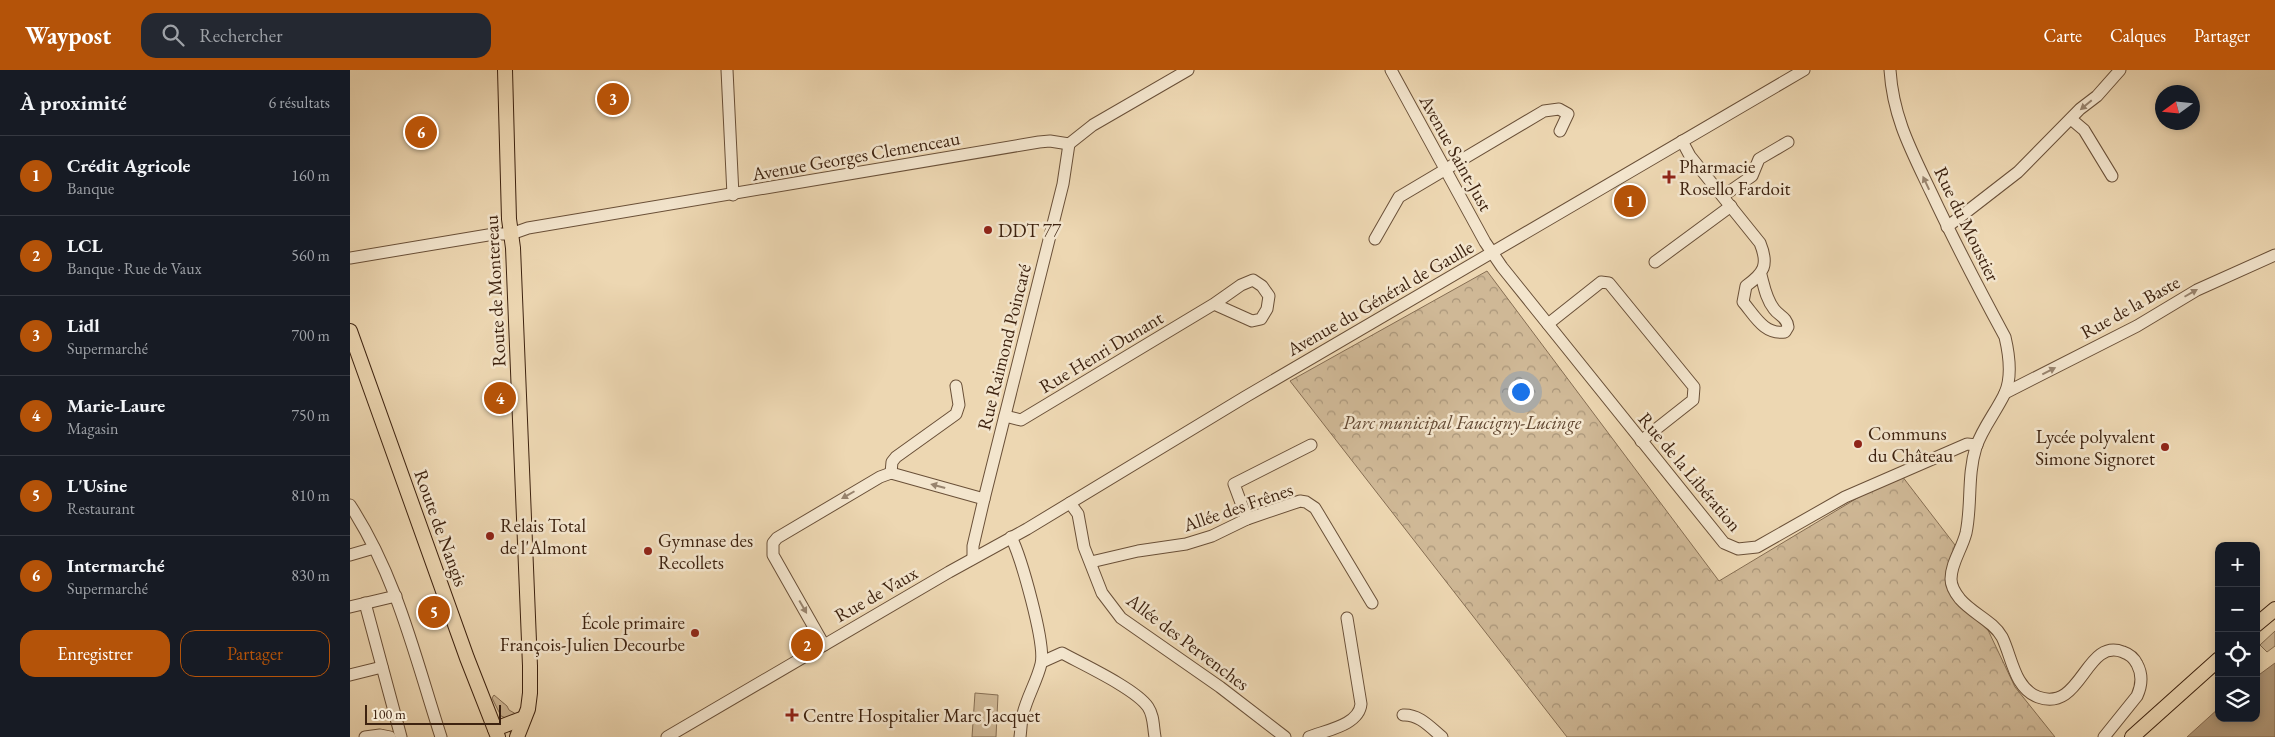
<!DOCTYPE html>
<html lang="fr">
<head>
<meta charset="utf-8">
<style>
	:root { --surface:#171b24; --page:#242831; --text:#f1f3f6; --muted:#9ea1a6; --line:#363941; --accent:#b45309 }
	body { margin:0; font-family:"EB Garamond",serif; background:var(--page); color:var(--text) }
	.controls { position:absolute; right:15px; bottom:15px; display:grid; overflow:hidden; border-radius:10px; box-shadow:0 2px 8px #0003 }
	.controls button { width:45px; height:45px; display:grid; place-items:center; padding:0; border:0; border-bottom:1px solid var(--line); background:var(--surface); color:var(--text); font:25px sans-serif }
	.compass { position:absolute; left:1805px; top:15px; width:45px; height:45px; border-radius:50%; background:var(--surface); box-shadow:0 2px 8px #0003; rotate:255deg }
	.scale { position:absolute; left:15px; bottom:12px; width:136px; box-sizing:border-box; padding-left:5px; border:2px solid #3e2310; border-top:0; font-size:14px; line-height:18px; white-space:nowrap; color:#3e2310; -webkit-text-stroke:4px #f3e5cd; paint-order:stroke }
	.you { position:absolute; left:1170px; top:321px; width:18px; height:18px; margin:-12px; border:4px solid #fff; border-radius:50%; background:#1a73e8; box-shadow:0 0 0 8px #1a73e833 }
	.badge { display:grid; place-items:center; width:32px; height:32px; border-radius:50%; background:var(--accent); color:#fff; font-size:16px; font-weight:700 }
	.pin { position:absolute; translate:-50% -50%; border:2px solid #fff; box-shadow:0 1px 5px #0006 }
	.list { margin:0; padding:0; list-style:none }
	h2 { display:flex; justify-content:space-between; align-items:center; height:65px; margin:0; padding:0 20px; font-size:21px }
	h2 small { font-size:16px; font-weight:400; color:var(--muted) }
	.list li { display:grid; grid-template-columns:32px 1fr auto; gap:15px; align-items:center; box-sizing:border-box; height:80px; padding:0 20px; border-top:1px solid var(--line) }
	.list b { display:block; font-size:19px; white-space:nowrap }
	.list p { margin:0; font-size:16px; white-space:nowrap; color:var(--muted) }
	.list em { font-size:16px; font-style:normal; color:var(--muted) }
	.actions { display:flex; gap:10px; padding:15px 20px }
	.actions a { flex:1; padding:11px 0; border:1px solid var(--accent); border-radius:15px; text-align:center; font-size:18px; color:var(--accent) }
	.actions .main { background:var(--accent); color:#fff }
	.icon { flex:none; width:28px; height:28px; fill:none; stroke:currentColor; stroke-width:2; stroke-linecap:round; stroke-linejoin:round }
	.map { position:relative; flex:none; width:1925px; height:667px; overflow:hidden }
	header { display:flex; align-items:center; gap:30px; box-sizing:border-box; height:70px; padding:0 25px; background:var(--accent); color:#fff }
	header strong { font-size:24px }
	nav { display:flex; gap:28px; margin-inline-start:auto; font-size:18px }
	.search { width:350px; height:45px; background:var(--page); display:flex; align-items:center; gap:12px; box-sizing:border-box; padding:0 18px; border-radius:15px; color:var(--muted); font-size:19px }
	main { display:flex }
	aside { flex:1; background:var(--surface) }
	.map>svg:first-child { display:block }
</style>
</head>
<body>
<header>
<strong>Waypost</strong>
<div class="search"><svg class="icon" aria-label="search" viewBox="0 0 24 24"><circle cx="10" cy="10" r="6"/><path d="M15 15l6 6"/></svg>Rechercher</div>
<nav><a>Carte</a><a>Calques</a><a>Partager</a></nav>
</header>
<main>
<aside>
<h2>À proximité<small>6 résultats</small></h2>
<ul class="list">
<li><span class="badge">1</span><div><b>Crédit Agricole</b><p>Banque</p></div><em>160 m</em></li>
<li><span class="badge">2</span><div><b>LCL</b><p>Banque · Rue de Vaux</p></div><em>560 m</em></li>
<li><span class="badge">3</span><div><b>Lidl</b><p>Supermarché</p></div><em>700 m</em></li>
<li><span class="badge">4</span><div><b>Marie-Laure</b><p>Magasin</p></div><em>750 m</em></li>
<li><span class="badge">5</span><div><b>L'Usine</b><p>Restaurant</p></div><em>810 m</em></li>
<li><span class="badge">6</span><div><b>Intermarché</b><p>Supermarché</p></div><em>830 m</em></li>
</ul>
<div class="actions"><a class="main">Enregistrer</a><a>Partager</a></div>
</aside>
<div class="map">
<svg width="1925" height="667" viewBox="0 0 1925 667">
	<defs>
		<pattern id="grass-tufts" width="24" height="20" patternUnits="userSpaceOnUse" patternTransform="scale(1.25)"><rect width="24" height="20" fill="#cfb896"/><path d="M3 7l-1-3M5 7V3M7 7l1-3M15 17l-1-3M17 17v-4M19 17l1-3" fill="none" stroke="#a99579"/></pattern>
		<pattern id="forest-crowns" width="20" height="18" patternUnits="userSpaceOnUse" patternTransform="scale(1.25)"><rect width="20" height="18" fill="#cfb896"/><path d="M2 6a3 3 0 1 1 6 0M12 15a3 3 0 1 1 6 0" fill="none" stroke="#a99579"/></pattern>
	</defs>
	<rect width="100%" height="100%" fill="#edd7b2"/>
	<filter id="stains"><feTurbulence type="fractalNoise" baseFrequency=".004" numOctaves="4"/><feColorMatrix values="0 0 0 0 .2 0 0 0 0 .09 0 0 0 0 .02 0 0 0 .5 -.17"/></filter>
	<radialGradient id="worn" r=".72"><stop offset=".6" stop-color="#630" stop-opacity="0"/><stop offset="1" stop-color="#630" stop-opacity=".3"/></radialGradient>
	<!-- grass -->
	<g fill="url(#grass-tufts)" stroke="#866e53">
		<path d="M1925,561V576L1917,582L1910,575Z"/>
		<path d="M144,625L157,636L159,640L166,644L156,648L151,646L142,628Z"/>
	</g>
	<!-- forest -->
	<path fill="url(#forest-crowns)" stroke="#866e53" d="M1137,201L1369,511L1524,418L1552,406L1605,475L1596,513L1638,560L1665,617L1705,667H1217L940,311Z"/>
	<!-- garden -->
	<path fill="#cfb896" stroke="#866e53" d="M625,623L648,625L646,667H622Z"/>
	<!-- water -->
	<path fill="#b29a7b" stroke="#846a50" d="M1925,593V667H1837L1869,638V648H1906V607Z"/>
	<g fill="none" stroke-linecap="round" stroke-linejoin="round">
		<defs>
			<g id="minor">
				<path d="M377,0L383,125"/>
				<path d="M1041,0L1135,172L1152,197L1374,473L1388,479L1407,477L1495,427L1617,374L1627,375"/>
				<path d="M1540,0C1543,47 1561,80 1581,122C1604,171 1629,219 1655,267C1659,284 1662,307 1655,323C1646,342 1633,357 1626,377C1617,406 1622,435 1616,463C1612,479 1601,493 1601,509C1601,517 1606,524 1610,529C1623,544 1643,551 1652,567C1662,587 1664,618 1688,627C1732,643 1735,567 1773,582C1779,584 1784,588 1787,594C1793,605 1792,615 1787,626L1754,667"/>
				<path d="M1721,49L1734,60L1762,106"/>
				<path d="M1332,71L1340,86L1410,173C1419,195 1414,203 1396,216L1393,232C1405,246 1414,265 1435,262L1438,257C1437,247 1429,246 1424,239C1416,229 1414,216 1411,205"/>
				<path d="M719,74L743,55L838,0"/>
				<path d="M1373,126L1402,106L1409,89L1438,72"/>
				<path d="M1597,157L1668,102L1730,39L1747,26L1770,0"/>
				<path d="M1025,169L1049,127L1194,41L1209,39L1218,44L1210,61"/>
				<path d="M0,188L144,164H161L178,158L689,72L700,71L719,74"/>
				<path d="M1305,192L1381,136"/>
				<path d="M1198,254L1251,212L1259,213L1344,317L1343,330L1291,371"/>
				<path d="M1655,323L1787,256L1847,220L1925,185"/>
				<path d="M655,346L671,350L864,234L902,251L911,249L917,239L919,226L912,216L903,210L891,215L864,234"/>
				<path d="M541,403L542,392L546,387L606,344L609,335L606,316"/>
				<path d="M541,403L634,429"/>
				<path d="M720,433L728,444L734,477L752,523L771,548L870,617L935,667"/>
				<path d="M0,435C47,507 65,587 91,667"/>
				<path d="M897,449L884,414L961,375"/>
				<path d="M661,467C671,487 696,574 691,594C687,611 677,627 673,644C671,651 671,660 670,667"/>
				<path d="M0,485L24,478"/>
				<path d="M623,488V476L634,429L713,114L719,74"/>
				<path d="M741,492L788,481L836,474L862,466L897,449L950,431L956,432L965,438L1022,533"/>
				<path d="M15,533L51,667"/>
				<path d="M0,537L46,526"/>
				<path d="M474,575L423,485V473L427,468L530,407L541,403"/>
				<path d="M692,592L712,583C732,594 786,619 798,637C804,646 803,656 805,667"/>
				<path d="M0,605L32,597"/>
				<path d="M1053,645C1069,644 1080,657 1092,667"/>
				<path d="M15,667L30,665L40,667"/>
				<path d="M317,667L599,502L677,459L895,327L1454,0"/>
				<path d="M959,667C977,660 1009,655 1011,634L997,548"/>
			</g>
			<g id="major">
				<path d="M155,0L159,149L163,178L180,596V623L178,639L167,667"/>
				<path d="M0,261L117,588L148,667"/>
				<path d="M1906,555L1925,539"/>
				<path d="M145,659L174,648"/>
				<path d="M1782,667L1869,589"/>
			</g>
		</defs>
		<!-- minor casing -->
		<use href="#minor" stroke="#6a5038" stroke-width="13"/>
		<!-- major casing -->
		<use href="#major" stroke="#3e2310" stroke-width="16"/>
		<!-- minor -->
		<use href="#minor" stroke="#f3e5cd" stroke-width="11"/>
		<!-- major -->
		<use href="#major" stroke="#edd7b2" stroke-width="14"/>
	</g>
	<!-- one-way arrows -->
	<defs><path id="oneway-solid" d="M-6-.8H1V-3.2L6.5 0L1 3.2V.8H-6Z" transform="scale(1.25)"/></defs>
	<g fill="#98846e">
		<use href="#oneway-solid" transform="translate(1736 35) rotate(140)"/>
		<use href="#oneway-solid" transform="translate(1576 113) rotate(-115)"/>
		<use href="#oneway-solid" transform="translate(1841 223) rotate(-30)"/>
		<use href="#oneway-solid" transform="translate(1699 301) rotate(-27)"/>
		<use href="#oneway-solid" transform="translate(588 416) rotate(-165)"/>
		<use href="#oneway-solid" transform="translate(498 425) rotate(150)"/>
		<use href="#oneway-solid" transform="translate(453 537) rotate(60)"/>
	</g>
	<!-- markers -->
	<g fill="#8f2418" stroke="#f3e5cd" stroke-width="2">
		<path d="M1316.5 99.5h5v5h5v5h-5v5h-5v-5h-5v-5h5z"/>
		<circle cx="638" cy="160" r="5"/>
		<circle cx="1508" cy="374" r="5"/>
		<circle cx="1815" cy="377" r="5"/>
		<circle cx="140" cy="466" r="5"/>
		<circle cx="298" cy="481" r="5"/>
		<circle cx="345" cy="563" r="5"/>
		<path d="M439.5 637.5h5v5h5v5h-5v5h-5v-5h-5v-5h5z"/>
	</g>
	<g text-anchor="middle" dominant-baseline="central" stroke-width="5" stroke-linejoin="round" paint-order="stroke">
		<!-- street labels -->
		<g font-size="19" fill="#3e2310" stroke="#f3e5cd">
			<text transform="translate(1106 83) rotate(61)">Avenue Saint-Just</text>
			<text transform="translate(506 86) rotate(-10)">Avenue Georges Clemenceau</text>
			<text transform="translate(1617 154) rotate(64)">Rue du Moustier</text>
			<text transform="translate(145 221) rotate(-93)">Route de Montereau</text>
			<text transform="translate(1030 228) rotate(-30)">Avenue du Général de Gaulle</text>
			<text transform="translate(1780 237) rotate(-29)">Rue de la Baste</text>
			<text transform="translate(654 277) rotate(-76)">Rue Raimond Poincaré</text>
			<text transform="translate(751 282) rotate(-31)">Rue Henri Dunant</text>
			<text transform="translate(1340 402) rotate(50)">Rue de la Libération</text>
			<text transform="translate(888 437) rotate(-19)">Allée des Frênes</text>
			<text transform="translate(91 458) rotate(70)">Route de Nangis</text>
			<text transform="translate(526 524) rotate(-30)">Rue de Vaux</text>
			<text transform="translate(838 572) rotate(37)">Allée des Pervenches</text>
		</g>
		<!-- poi labels -->
		<g font-size="19" fill="#3e2310" stroke="#f3e5cd" text-anchor="start">
			<text x="1329" y="96">Pharmacie<tspan x="1329" dy="22">Rosello Fardoit</tspan></text>
			<text x="648" y="160">DDT 77</text>
			<text x="1518" y="363">Communs<tspan x="1518" dy="22">du Château</tspan></text>
			<text x="1805" y="366" text-anchor="end">Lycée polyvalent<tspan x="1805" dy="22">Simone Signoret</tspan></text>
			<text x="150" y="455">Relais Total<tspan x="150" dy="22">de l'Almont</tspan></text>
			<text x="308" y="470">Gymnase des<tspan x="308" dy="22">Recollets</tspan></text>
			<text x="335" y="552" text-anchor="end">École primaire<tspan x="335" dy="22">François-Julien Decourbe</tspan></text>
			<text x="453" y="645">Centre Hospitalier Marc Jacquet</text>
		</g>
		<!-- park labels -->
		<g font-size="19" font-style="italic" fill="#624832" stroke="#f3e5cd">
			<text x="1112" y="352">Parc municipal Faucigny-Lucinge</text>
		</g>
	</g>
	<rect width="100%" height="100%" filter="url(#stains)"/>
	<rect width="100%" height="100%" fill="url(#worn)"/>
</svg>
<div class="controls">
<button>+</button>
<button>−</button>
<button><svg class="icon" aria-label="locate" viewBox="0 0 24 24"><circle cx="12" cy="12" r="6"/><path d="M12 2v4M12 18v4M2 12h4M18 12h4"/></svg></button>
<button><svg class="icon" aria-label="layers" viewBox="0 0 24 24"><path d="M12 4l9 5-9 5-9-5zM3 14l9 5 9-5"/></svg></button>
</div>
<svg class="compass" viewBox="-18 -18 36 36"><path d="M0-13l5 13h-10z" fill="#e53935"/><path d="M0 13l5-13h-10z" fill="#9ea1a6"/></svg>
<div class="scale">100 m</div>
<div class="you"></div>
<div class="pin badge" style="left:1280px;top:131px">1</div>
<div class="pin badge" style="left:457px;top:575px">2</div>
<div class="pin badge" style="left:263px;top:29px">3</div>
<div class="pin badge" style="left:150px;top:328px">4</div>
<div class="pin badge" style="left:84px;top:542px">5</div>
<div class="pin badge" style="left:71px;top:62px">6</div>
</div>
</main>
</body>
</html>
